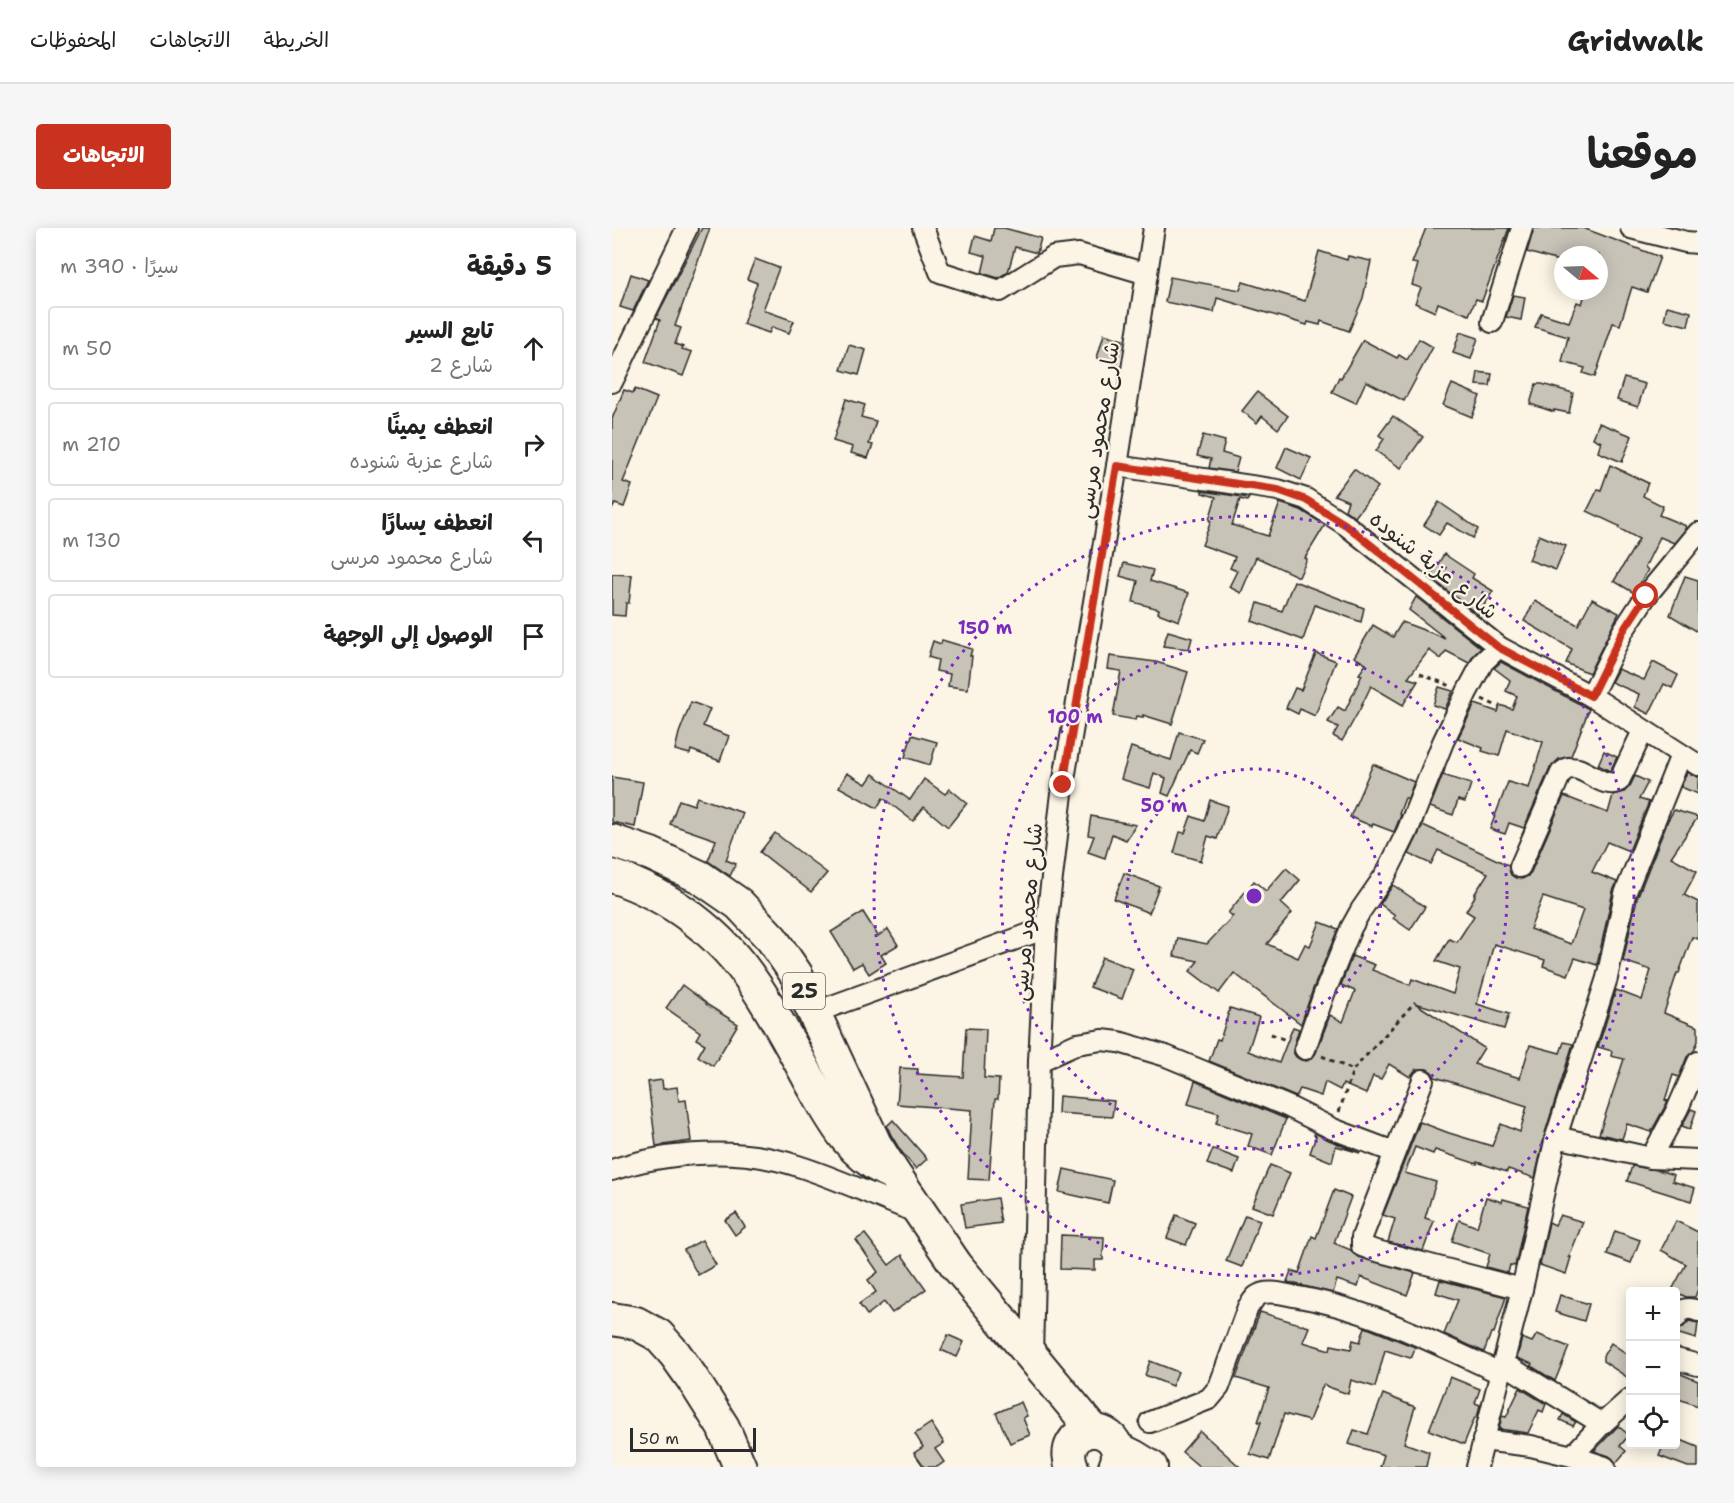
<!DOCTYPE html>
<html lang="ar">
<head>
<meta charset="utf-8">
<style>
	:root { --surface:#fff; --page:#f6f6f6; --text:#222; --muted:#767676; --line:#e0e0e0; --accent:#c8321e }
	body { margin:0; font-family:"Shantell Sans","Playpen Sans Arabic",sans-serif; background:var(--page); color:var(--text); direction:rtl }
	.controls { position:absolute; right:18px; bottom:18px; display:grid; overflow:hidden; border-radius:6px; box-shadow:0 3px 15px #0003 }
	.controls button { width:54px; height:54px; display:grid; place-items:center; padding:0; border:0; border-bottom:2px solid var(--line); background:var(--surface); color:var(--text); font:30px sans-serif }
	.compass { position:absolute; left:942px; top:18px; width:54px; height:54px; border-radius:50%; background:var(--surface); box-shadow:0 3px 15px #0003; rotate:109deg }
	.scale { position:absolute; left:18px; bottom:15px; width:126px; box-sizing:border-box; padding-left:6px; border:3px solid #2b2b2b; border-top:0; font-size:16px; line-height:21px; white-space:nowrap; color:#2b2b2b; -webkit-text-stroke:4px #fcf5e5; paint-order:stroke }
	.stop { position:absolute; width:18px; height:18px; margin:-14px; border:4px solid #c8321e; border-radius:50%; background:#fff }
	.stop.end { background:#c8321e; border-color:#fff; box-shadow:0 2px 6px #0008 }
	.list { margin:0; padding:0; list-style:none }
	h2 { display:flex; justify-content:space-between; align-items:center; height:78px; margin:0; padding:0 24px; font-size:26px }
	h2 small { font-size:20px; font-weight:400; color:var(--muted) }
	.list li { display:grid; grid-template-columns:39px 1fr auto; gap:18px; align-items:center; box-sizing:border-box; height:84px; margin:0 12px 12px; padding:0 12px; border:2px solid var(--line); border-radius:6px }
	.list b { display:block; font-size:22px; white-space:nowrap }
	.list p { margin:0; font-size:20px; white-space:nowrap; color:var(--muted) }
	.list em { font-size:20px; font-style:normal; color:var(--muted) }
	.icon { flex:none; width:33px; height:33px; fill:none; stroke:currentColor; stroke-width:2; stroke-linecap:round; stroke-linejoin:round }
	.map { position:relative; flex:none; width:1086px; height:1239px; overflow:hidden; direction:ltr; border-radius:6px }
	header { display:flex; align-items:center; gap:36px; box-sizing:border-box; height:84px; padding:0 30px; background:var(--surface); border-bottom:2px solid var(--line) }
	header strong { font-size:28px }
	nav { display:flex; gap:33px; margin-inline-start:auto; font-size:21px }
	.intro { display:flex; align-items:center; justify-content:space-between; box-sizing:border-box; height:144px; padding:0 36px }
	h1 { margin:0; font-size:42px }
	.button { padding:15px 27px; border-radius:6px; background:var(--accent); color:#fff; font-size:21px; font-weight:700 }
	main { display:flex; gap:36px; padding:0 36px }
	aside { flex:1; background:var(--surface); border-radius:6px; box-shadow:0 3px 15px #0003 }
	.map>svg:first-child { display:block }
</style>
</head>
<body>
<header>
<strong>Gridwalk</strong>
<nav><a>الخريطة</a><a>الاتجاهات</a><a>المحفوظات</a></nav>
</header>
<div class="intro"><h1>موقعنا</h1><a class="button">الاتجاهات</a></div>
<main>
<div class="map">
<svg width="1086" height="1239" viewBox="0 0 1086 1239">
	<rect width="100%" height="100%" fill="#fcf5e5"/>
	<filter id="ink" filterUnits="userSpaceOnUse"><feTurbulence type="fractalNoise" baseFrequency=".0167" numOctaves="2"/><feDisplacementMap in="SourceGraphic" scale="12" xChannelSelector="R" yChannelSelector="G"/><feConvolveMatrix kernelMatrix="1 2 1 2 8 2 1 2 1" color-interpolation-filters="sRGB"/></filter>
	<g filter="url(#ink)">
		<!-- building -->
		<g fill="#c8c3b7" stroke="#2b2b2b" stroke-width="1.5" fill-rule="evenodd">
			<path d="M90,0H98L63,98L69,100L63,116L71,119L70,121L80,124L71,148L33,134L48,92L44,90Z"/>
			<path d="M382,0H392L429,10L425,25L403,19L396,44L386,50L370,45L374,28L359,24L363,8L379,13Z"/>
			<path d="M814,0H897L870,73L864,71L857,87L826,75L823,84L803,75L809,60L800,57L806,36L800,35Z"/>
			<path d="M922,0H971L1048,29L1035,64L1020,59L1008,97L1001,95L983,149L971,145L973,140L950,134L956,109L923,99L929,85L957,94L965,74L970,76L974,63H987V27H951L950,34L915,24Z"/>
			<path d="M707,23L735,32L736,28L759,33L751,70L737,103L709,93L708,97L696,94L695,97L605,70L602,84L553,74L558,49L628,62L631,54L693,73Z"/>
			<path d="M143,31L167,40L151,82L182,93L177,105L160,99L157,105L131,96L145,55L135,51Z"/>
			<path d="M19,46L36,52L21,83L8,79Z"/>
			<path d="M901,67L913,69L909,92L894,89Z"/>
			<path d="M1055,78L1079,84L1076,98L1052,92Z"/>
			<path d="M848,104L866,110L859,131L841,125Z"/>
			<path d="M492,106L511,112L505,135L485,130Z"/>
			<path d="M807,111L821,119L792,173L754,153L744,175L720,164L727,149L729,150L751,112L785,130L787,127L795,132Z"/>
			<path d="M237,117L254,122L247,147L229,142Z"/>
			<path d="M866,144L880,146L878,158L864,157Z"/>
			<path d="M1012,150L1033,156L1026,179L1005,172Z"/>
			<path d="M840,156L868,168L860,189L831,177Z"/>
			<path d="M924,156H930L961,165L957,185L942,182V184L918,176Z"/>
			<path d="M23,161L45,170L11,254L20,257L12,279L3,276L0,281V191L12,162L21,165Z"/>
			<path d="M645,164L676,188L666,201L650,188L645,195L630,183Z"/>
			<path d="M234,171L253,177L249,189L264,193L257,216L261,217L256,230L239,225L241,219L221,213Z"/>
			<path d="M781,188L811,209L789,240L764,223L772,211L767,207Z"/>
			<path d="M987,195L1020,208L1010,234L986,224L989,214L981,210Z"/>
			<path d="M591,207L613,213L610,225L627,230L623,244L597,240L599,231L585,228Z"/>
			<path d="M674,219L699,230L689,252L665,240Z"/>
			<path d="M998,237L1036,255L1031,268L1051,278L1047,287L1074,298L1072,303L1062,315L1048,309L1033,339L1036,342L1022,365L1002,353L1027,311L1006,300L1007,298L975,283L986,261L989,262Z"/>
			<path d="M742,241L766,259L743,289L733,282L736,273L722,267Z"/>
			<path d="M590,263L637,270L635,273L628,271L620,297L656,308L668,275L689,282L713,297L693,330L695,331L687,349L644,329L629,365L617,359L625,343L618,340L623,329L590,317L599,293L597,292L604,269L590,265Z"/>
			<path d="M827,274L866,301L861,310L835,295L827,307L812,297Z"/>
			<path d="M927,307L954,318L944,342L917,332Z"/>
			<path d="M832,326L862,346L860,350L881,363L866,387L818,349Z"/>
			<path d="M512,335L541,342L538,353L577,365L567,393L546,385L547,381L521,374L526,353L508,348Z"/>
			<path d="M0,346L20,347L17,375H14L13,388L0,387Z"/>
			<path d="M1073,348L1086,352V404L1058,387Z"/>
			<path d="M682,353L752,380L749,394L703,377L691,412L640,393L646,375L670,383Z"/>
			<path d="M804,369L869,420L861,428L857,435L834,423L829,431L817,422L796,450L806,453L791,477L759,458L748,481L730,513L721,508L726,499L716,494L726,479L733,483L750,447L747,446L754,436L742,429L761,397L781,409L790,394L833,410L797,382Z"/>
			<path d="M980,371L1007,385L977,445L954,435L960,421L912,393L923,373L966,397Z"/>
			<path d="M556,403L580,410L577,421L551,418Z"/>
			<path d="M330,412L360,421L358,428H360L356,461L336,458L338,446L324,443L326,432L316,429L321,413L329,416Z"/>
			<path d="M704,425L724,433L703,488L688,481L686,486L674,480L683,460L689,462Z"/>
			<path d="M498,428L544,434L576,444L560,496L531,487V489L525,488L524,492L501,488L509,443L496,441Z"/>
			<path d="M889,434L977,481L959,528L947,531L938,540L912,600L897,595L893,606L878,601L896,554L917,560L931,514L895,501L887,528L870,523L871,520L846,510L863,476L886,484L888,477L900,481L905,468L894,463L898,452L882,440Z"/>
			<path d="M1041,434L1066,447L1060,460L1052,456L1037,486L1023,479L1027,466L999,454L1006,441L1032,452Z"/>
			<path d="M827,459L841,463L833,481L821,477Z"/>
			<path d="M79,474L98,481L91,498L117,508L108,533L79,522L78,526L63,522L67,505Z"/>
			<path d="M567,504L591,511L585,525L578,522L557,568L550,565L554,550L542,545L538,560L509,551L519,519L559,532Z"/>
			<path d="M300,507L325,514L318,537L293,529Z"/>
			<path d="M992,523L1005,529L998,543L986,537Z"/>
			<path d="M761,536L802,554L796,570H793L787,586L789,587L782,604L761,596L760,598L738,589Z"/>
			<path d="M833,541L831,547L859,556L853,574L846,572L841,587L818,579Z"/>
			<path d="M1075,544L1086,549V566L1069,559Z"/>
			<path d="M235,545L254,556L261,546L298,572L312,551L333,566L338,561L355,575L336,599L312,579L301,593L271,570L265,580L227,559Z"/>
			<path d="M1023,548L1036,554L1027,571L1037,574L1017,623L995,614L980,644L1005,654L1001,663L985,737L963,730L956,747L931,738L933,732L882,716L865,776L897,786L892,801L803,775L872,820L862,836L908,850L918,817L948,825L952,814L961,816L933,905L923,950L896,941L895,944L865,934V936L823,922L821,926L803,919L793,945L824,954L813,990L822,993L811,1023L776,1014L783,991L771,987L808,894L837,905L880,918L889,896L908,904L915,878L823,849L820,844L815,841H804L798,849L777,836L769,851L761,848L754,866L731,856L728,862L713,854L709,868L688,861L684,869L597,833L605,811L608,812L618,780L647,789L636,823L667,835L681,799L687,801L682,817L681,824L684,829L689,832L695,833L700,830L704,825L718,787L731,794L743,763L729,757L740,728L763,737L760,742L798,757L800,751L841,766L848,741L824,733L837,711L845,714L862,688L854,683L863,668L862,667L876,645L826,622L819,636L797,626L811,597L896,637L899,647L904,650L910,651L916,648L919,644L952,568L996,585L1001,567L1012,564L1018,558ZM931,669L971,682L959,716L918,701Z"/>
			<path d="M0,549L31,554L23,599L0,594Z"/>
			<path d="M85,569L131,585L114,632L124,636L118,648L96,633L104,612L58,596L67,572L82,577Z"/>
			<path d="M598,572L616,578L605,611L596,608L589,633L562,625L568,604L573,605L579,588L592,593Z"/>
			<path d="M1062,582L1086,589L1059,629L1085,643L1072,667L1086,674V711L1080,709L1067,745H1065L1052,785L1086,799V813L1082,823L1075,829L1067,849L1061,847L1053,872L1056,873L1039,904L1015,896L1010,911L987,906L1012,831L999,828L1000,823L986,819L1004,762L1030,772L1039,742L1011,733L1025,670L1056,592Z"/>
			<path d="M479,588L524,597L514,612L500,606L493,630L476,624L482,608L476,607Z"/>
			<path d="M163,605L215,645L199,664L148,624Z"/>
			<path d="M674,640L688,652L669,675L680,685L655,716L686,730L693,716L698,718L708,694L726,701L701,761L689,796L622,745L607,765L578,743L586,733L562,728L566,710L595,716L621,688L616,685L642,653L654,663Z"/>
			<path d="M512,645L547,658L537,685L502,671Z"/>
			<path d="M781,657L813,679L798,702L781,690L783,687L768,676Z"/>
			<path d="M251,684L266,708L276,701L286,717L269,727L274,735L257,746L250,735L241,740L219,704Z"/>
			<path d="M490,729L521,741L510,771L478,759Z"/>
			<path d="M70,757L94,775V776L126,796L101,838L86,828L93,816L84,811L88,804L54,780Z"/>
			<path d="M354,800L374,801L372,850L387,851L386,871H383L377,952L356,951L360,882L285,876L288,840L306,841L305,846L351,849Z"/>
			<path d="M50,852L51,861L65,859L67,873L74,872L79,913L44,918L36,854Z"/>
			<path d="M583,853L674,891L660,927L636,918L640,906L604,895L607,885L576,876Z"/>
			<path d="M447,868L502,873L500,889L446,885Z"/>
			<path d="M1079,881L1084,883L1078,901L1070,898Z"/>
			<path d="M281,892L315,931L304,941L288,922L279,907L275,898Z"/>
			<path d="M703,905L717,912L748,925L724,918L720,934L698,925L704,908L702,907Z"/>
			<path d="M601,921L627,931L622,945L595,936Z"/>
			<path d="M658,937L678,945L661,986L640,978Z"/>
			<path d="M1020,938L1046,942L1062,947L1060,953L1083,960L1079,973L1015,953Z"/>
			<path d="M452,941L501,952L496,975L447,964Z"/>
			<path d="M722,962L739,969L722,1015L739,1022L741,1025L746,1029L803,1045L795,1067L749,1049L746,1059L725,1052L721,1065L675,1054L679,1043L687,1045L700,1008L704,1010Z"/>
			<path d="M874,969L890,974L891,971L916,978L903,1038L898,1037L896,1045L874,1039L878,1026L840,1013L847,992L865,999Z"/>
			<path d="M385,970L389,995L353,1000L349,976Z"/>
			<path d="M124,985L133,999L123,1007L113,992Z"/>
			<path d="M564,987L583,995L574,1017L555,1010Z"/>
			<path d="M633,987L648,992L630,1039L614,1033Z"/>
			<path d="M948,987L971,994L957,1029H959L954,1046L928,1037L937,994L943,997Z"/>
			<path d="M1064,993L1086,1004V1061L1083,1069H1074L1060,1062L1074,1036L1049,1022Z"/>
			<path d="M1003,1003L1028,1012L1019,1035L995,1026Z"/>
			<path d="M253,1006L277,1037L290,1027L314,1061L280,1085L272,1074L255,1087L247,1076L264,1064L256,1052L266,1044L244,1012Z"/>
			<path d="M449,1007L492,1009L491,1032H483V1042L448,1041Z"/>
			<path d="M90,1012L104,1037L86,1047L72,1022Z"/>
			<path d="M828,1052L894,1069L882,1105H879L872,1124L832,1106L846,1072L824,1065Z"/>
			<path d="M948,1067L977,1076L972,1093L943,1084Z"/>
			<path d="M648,1084L697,1099L691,1114L718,1122L719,1117L739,1121L741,1112L748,1114L753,1099L803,1119L800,1129L798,1130L773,1122L763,1159L739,1152L736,1166L711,1157L697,1193L672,1186L657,1232L638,1226L649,1194H646L657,1160L624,1150Z"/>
			<path d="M1077,1093L1086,1095L1084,1111L1064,1105L1065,1102L1070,1100Z"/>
			<path d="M925,1106L957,1119L943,1153L919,1138L920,1136L905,1130L910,1110L920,1114Z"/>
			<path d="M336,1107L352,1114L345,1129L329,1122Z"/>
			<path d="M999,1115L1018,1128V1151L991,1133V1128Z"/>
			<path d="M538,1133L566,1144L560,1158L533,1147Z"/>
			<path d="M1064,1144L1086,1153V1178L1064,1170Z"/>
			<path d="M838,1149L868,1161L863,1175L868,1177L865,1190L863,1189L852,1216L817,1202Z"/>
			<path d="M908,1160L934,1176L931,1184L927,1182L916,1205L887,1201L890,1188L894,1189Z"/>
			<path d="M771,1166L803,1179L792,1215L817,1224L814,1239H768L772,1227L737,1216L742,1202L756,1206Z"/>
			<path d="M409,1174L415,1188L411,1190L418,1207L398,1215L384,1185Z"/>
			<path d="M951,1186L964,1194L961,1198L948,1192Z"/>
			<path d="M319,1195L332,1215L323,1221L332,1234L325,1239H312L302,1225L311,1219L303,1206Z"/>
			<path d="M1006,1198L1017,1207L1008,1218L1014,1223L1004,1235L997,1228L982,1223Z"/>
			<path d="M588,1203L628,1239H588L570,1224Z"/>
			<path d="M1064,1210L1086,1219V1239H1076L1047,1228L1052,1216H1064Z"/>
		</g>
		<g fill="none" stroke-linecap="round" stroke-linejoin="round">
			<defs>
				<g id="street">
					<path d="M311,0L328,44L388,63L442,29L467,26L535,46"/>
					<path d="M1019,0L1074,14L1086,15"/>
					<path d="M880,94L910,0"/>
					<path d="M0,154L75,0"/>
					<path d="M505,238L666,262L694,271L734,297L887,419L979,468L1086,537"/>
					<path d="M979,468L1011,403L1034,368L1086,305"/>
					<path d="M908,639L949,545L956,540C960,540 963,540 966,541C979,545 994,561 1007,553L1031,503"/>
					<path d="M201,785L434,700"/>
					<path d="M693,821L712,766L739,700L749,682L774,646L795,604L831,514L855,464L871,434L887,419"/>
					<path d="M427,833L465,816L490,812L507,814L554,828L675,878L721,901L782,924"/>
					<path d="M811,852L750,1009V1018L761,1022L910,1061"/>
					<path d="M944,909L1039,930L1086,932"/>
					<path d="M1039,930L1066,880L1086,834"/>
					<path d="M0,942C56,923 130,919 186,938C227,951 267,970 306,985"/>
					<path d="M1064,1090C1070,1080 1076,1079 1086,1083"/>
					<path d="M420,1129L427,833L434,700L451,557L505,238L542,0"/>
					<path d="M1064,1131L1086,1137"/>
					<path d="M891,1135L990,1196"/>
					<path d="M538,1194L597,1171L607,1159L636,1079C639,1076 642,1070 645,1068C655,1061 671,1066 681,1068C755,1080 821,1114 888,1145"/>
					<path d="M871,1212L919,1218L960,1228L993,1239"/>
					<path d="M960,1228L990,1196L1018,1171"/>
					<path d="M865,1239L910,1061L944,909L995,750L1013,666L1069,527"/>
				</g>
				<g id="primary">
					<path d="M0,613L39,626L88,649L127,676L160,711L184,746L263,916L282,946L344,1037L482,1203"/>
					<path d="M0,648C58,667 110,706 143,757C164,788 182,823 200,856C220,890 236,924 273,942"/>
					<path d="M0,1091L24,1095L46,1107L63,1126L80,1150L111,1199L128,1239"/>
					<path d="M505,1220L521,1228L539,1239"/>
					<path d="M460,1239C457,1232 456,1223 460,1216C476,1188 517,1209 503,1239"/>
				</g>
			</defs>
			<!-- street casing -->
			<use href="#street" stroke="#2b2b2b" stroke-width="24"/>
			<!-- primary casing -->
			<use href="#primary" stroke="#2b2b2b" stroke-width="36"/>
			<!-- path -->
			<g stroke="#2b2b2b" stroke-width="3" stroke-dasharray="4.5 4.5" stroke-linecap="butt">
				<path d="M808,446L839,458"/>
				<path d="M870,471L887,479"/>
				<path d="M659,806L676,813"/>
				<path d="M710,828L741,842"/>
				<path d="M727,884L741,842L803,774"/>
			</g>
			<!-- street -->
			<use href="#street" stroke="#fcf5e5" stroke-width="20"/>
			<!-- primary -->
			<use href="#primary" stroke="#fcf5e5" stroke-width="32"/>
		</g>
	</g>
	<g fill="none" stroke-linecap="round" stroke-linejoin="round" filter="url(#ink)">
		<!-- route -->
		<path stroke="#c8321e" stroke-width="8" d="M451,557L505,238L666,262L694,272L734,297L886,419L979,468L1011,403L1034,368"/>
	</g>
	<!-- distance rings -->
	<g fill="none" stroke="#7b2cbf" stroke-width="3" stroke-dasharray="3 6">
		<circle cx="642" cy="668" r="127"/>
		<circle cx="642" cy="668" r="253"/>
		<circle cx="642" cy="668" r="380"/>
	</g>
	<g text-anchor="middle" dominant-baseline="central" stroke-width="4.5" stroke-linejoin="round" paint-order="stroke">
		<!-- shield labels -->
		<rect fill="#fcf5e5" stroke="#6a6863" stroke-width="1.5" x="171" y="745" width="42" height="36" rx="4.5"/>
		<g font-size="21" font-weight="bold" fill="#2b2b2b">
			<text x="192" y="763">25</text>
		</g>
		<!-- street labels -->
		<g font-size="22" fill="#2b2b2b" stroke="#fcf5e5">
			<text transform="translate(486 202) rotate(-81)">شارع محمود مرسى</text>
			<text transform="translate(822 337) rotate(39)">شارع عزبة شنوده</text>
			<text transform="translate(415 684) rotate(-85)">شارع محمود مرسى</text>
		</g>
	</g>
	<circle cx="642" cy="668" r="9" fill="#7b2cbf" stroke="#fcf5e5" stroke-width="3"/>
	<g font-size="18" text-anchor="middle" font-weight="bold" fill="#7b2cbf" stroke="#fcf5e5" stroke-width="4.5" stroke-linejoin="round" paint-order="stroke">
		<text x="373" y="406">150 m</text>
		<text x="463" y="495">100 m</text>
		<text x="552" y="584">50 m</text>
	</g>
</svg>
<div class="controls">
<button>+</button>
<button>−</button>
<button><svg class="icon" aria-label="locate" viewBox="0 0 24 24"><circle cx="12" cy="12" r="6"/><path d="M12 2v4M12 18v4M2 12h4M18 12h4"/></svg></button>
</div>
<svg class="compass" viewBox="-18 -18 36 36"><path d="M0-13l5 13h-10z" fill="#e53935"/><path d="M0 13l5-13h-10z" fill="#767676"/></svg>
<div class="scale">50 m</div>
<div class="stop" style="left:1034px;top:368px"></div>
<div class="stop end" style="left:451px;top:557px"></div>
</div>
<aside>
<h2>5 دقيقة<small>سيرًا · 390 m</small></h2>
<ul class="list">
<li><svg class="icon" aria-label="ahead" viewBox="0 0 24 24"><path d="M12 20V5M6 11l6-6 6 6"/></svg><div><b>تابع السير</b><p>شارع 2</p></div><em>50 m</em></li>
<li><svg class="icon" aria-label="right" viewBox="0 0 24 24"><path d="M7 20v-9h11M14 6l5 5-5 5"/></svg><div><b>انعطف يمينًا</b><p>شارع عزبة شنوده</p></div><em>210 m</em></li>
<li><svg class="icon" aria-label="left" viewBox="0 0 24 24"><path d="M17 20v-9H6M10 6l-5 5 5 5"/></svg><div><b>انعطف يسارًا</b><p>شارع محمود مرسى</p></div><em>130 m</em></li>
<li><svg class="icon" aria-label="arrive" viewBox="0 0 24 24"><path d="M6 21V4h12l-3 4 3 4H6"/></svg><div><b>الوصول إلى الوجهة</b></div></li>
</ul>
</aside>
</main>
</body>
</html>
